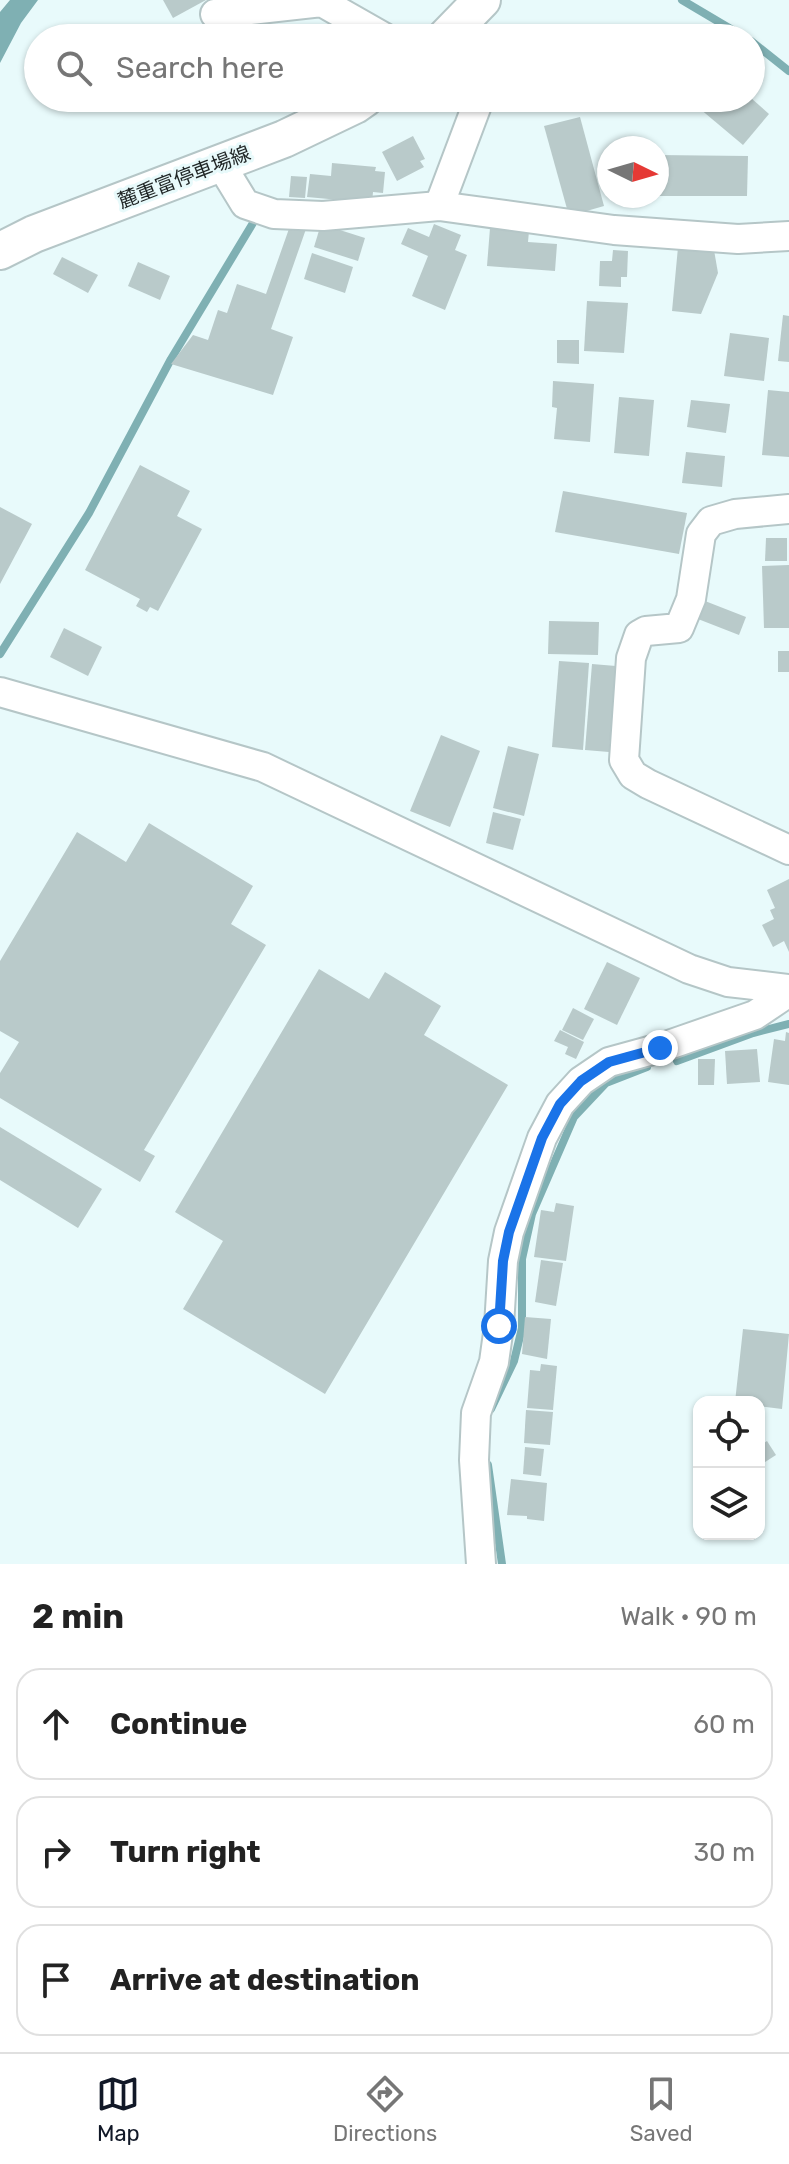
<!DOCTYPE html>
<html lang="en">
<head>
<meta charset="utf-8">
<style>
	:root { --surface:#fff; --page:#f6f6f6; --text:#222; --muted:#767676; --line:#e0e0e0; --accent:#111827 }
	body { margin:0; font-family:Rubik,"Noto Sans JP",sans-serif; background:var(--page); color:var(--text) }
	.controls { position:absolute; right:24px; bottom:24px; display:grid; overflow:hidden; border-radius:16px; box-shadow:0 2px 6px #0004 }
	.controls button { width:72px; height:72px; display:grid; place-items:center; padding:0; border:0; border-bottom:2px solid var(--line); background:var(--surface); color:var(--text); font:40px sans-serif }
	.compass { position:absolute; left:597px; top:136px; width:72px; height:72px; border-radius:50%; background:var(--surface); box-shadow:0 2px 6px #0004; rotate:95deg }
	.stop { position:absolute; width:24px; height:24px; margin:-18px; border:6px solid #1a73e8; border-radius:50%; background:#fff }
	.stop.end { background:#1a73e8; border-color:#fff; box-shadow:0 2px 8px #0008 }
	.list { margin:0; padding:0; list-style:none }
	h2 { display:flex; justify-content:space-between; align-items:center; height:104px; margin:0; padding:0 32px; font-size:34px }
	h2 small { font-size:26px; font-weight:400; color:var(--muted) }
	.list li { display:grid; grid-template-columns:52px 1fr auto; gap:24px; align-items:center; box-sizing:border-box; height:112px; margin:0 16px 16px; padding:0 16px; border:2px solid var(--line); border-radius:24px }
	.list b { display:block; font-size:30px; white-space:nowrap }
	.list em { font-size:26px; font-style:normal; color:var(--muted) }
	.icon { flex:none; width:44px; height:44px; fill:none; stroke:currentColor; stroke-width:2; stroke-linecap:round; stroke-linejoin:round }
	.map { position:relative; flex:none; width:789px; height:1564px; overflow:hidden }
	.search { position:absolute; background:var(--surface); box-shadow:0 2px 6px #0004; left:24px; right:24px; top:24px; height:88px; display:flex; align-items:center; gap:20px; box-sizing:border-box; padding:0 28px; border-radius:44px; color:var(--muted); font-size:30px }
	.sheet { height:488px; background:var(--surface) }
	nav { display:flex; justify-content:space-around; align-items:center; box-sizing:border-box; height:112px; border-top:2px solid var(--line); background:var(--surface); font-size:22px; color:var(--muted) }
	nav a { display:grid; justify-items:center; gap:4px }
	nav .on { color:var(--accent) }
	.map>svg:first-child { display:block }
</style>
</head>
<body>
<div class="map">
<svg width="789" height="1564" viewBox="0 0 789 1564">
	<rect width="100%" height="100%" fill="#e8fafb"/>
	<!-- water -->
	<path fill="#7fb0b3" d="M10,0H38L21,23L0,63V12Z"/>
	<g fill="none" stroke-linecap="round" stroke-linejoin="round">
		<!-- stream -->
		<g stroke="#7fb0b3" stroke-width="8">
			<path d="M682,0L746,38"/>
			<path d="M751,41L789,71"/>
			<path d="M0,654L89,513L171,359L253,223"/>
			<path d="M677,1061L753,1033L789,1024"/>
			<path d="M491,1409L514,1361L522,1328V1259L532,1214L574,1117L606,1083L647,1067"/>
			<path d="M488,1465L502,1564"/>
		</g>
	</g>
	<!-- building -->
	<g fill="#b9caca">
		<path d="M163,0H206L173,18Z"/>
		<path d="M632,26V38H600V35L618,34V27Z"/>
		<path d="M687,98H751L769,114L743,145Z"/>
		<path d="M580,117L604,206L569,216L544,126Z"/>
		<path d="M413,136L425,159L420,161L424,167L397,181L382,152Z"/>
		<path d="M657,155L748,156L747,196H657Z"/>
		<path d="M332,163L376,167L375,171L385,172L383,193L373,192L372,203L307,197L310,174L331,176Z"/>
		<path d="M291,176L307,177L305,198L289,197Z"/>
		<path d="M291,223L306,229L271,329L293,337L273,395L171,364L193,335L208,340L218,310L227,313L237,284L266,294Z"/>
		<path d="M321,224L365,238L358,261L314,247Z"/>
		<path d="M434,224L461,235L455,250L467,255L445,310L412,296L428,256L401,244L408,228L429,237Z"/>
		<path d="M490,228L529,231L528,242L557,244L555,271L487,266Z"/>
		<path d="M678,247L714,250L718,273L701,314L672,311Z"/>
		<path d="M613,250L628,251L627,277H621V287L599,286L600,261H612Z"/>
		<path d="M312,253L353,267L345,293L304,279Z"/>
		<path d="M62,257L98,275L88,293L53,274Z"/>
		<path d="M138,262L170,276L160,300L128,286Z"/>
		<path d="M587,301L628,303L624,353L584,351Z"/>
		<path d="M783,315L789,316V362L778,361Z"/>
		<path d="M730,333L769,338L764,381L724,376Z"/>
		<path d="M557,340H579V364L557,363Z"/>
		<path d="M553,381L594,384L590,442L554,439L557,408L552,407Z"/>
		<path d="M768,390L789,392V457L762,455Z"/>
		<path d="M619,397L654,400L649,456L614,453Z"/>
		<path d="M691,400L730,404L726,433L687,427Z"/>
		<path d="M686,452L725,456L722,487L682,483Z"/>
		<path d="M140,465L190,491L177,516L202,529L158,611L150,607L147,612L136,606L140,599L85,570Z"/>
		<path d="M563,491L687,513L679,554L555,532Z"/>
		<path d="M0,507L32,524L0,584Z"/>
		<path d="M766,538H787V561H765Z"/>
		<path d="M789,565V628H764L762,566Z"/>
		<path d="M705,601L746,617L739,635L698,619Z"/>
		<path d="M549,621L599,622L598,655L548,654Z"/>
		<path d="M64,628L102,647L88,676L50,657Z"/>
		<rect x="778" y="651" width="11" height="21"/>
		<path d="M559,661L589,663L583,750L552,747Z"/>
		<path d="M592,664L616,666L609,752L585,750Z"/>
		<path d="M441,735L480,751L450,827L410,811Z"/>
		<path d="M508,746L539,754L524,816L493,808Z"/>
		<path d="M493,812L521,819L513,850L486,843Z"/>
		<path d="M149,823L253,886L231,924L266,945L144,1150L155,1156L140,1182L0,1098V1073L19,1042L0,1031V961L77,832L126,862Z"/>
		<path d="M789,879V952L784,941L773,947L762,925L774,919L770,910L775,908L767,890Z"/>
		<path d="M607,962L640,978L617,1025L584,1009Z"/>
		<path d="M319,969L369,999L385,972L441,1006L424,1035L508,1085L325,1394L183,1309L223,1241L175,1212Z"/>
		<path d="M573,1008L594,1019L583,1040L562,1030Z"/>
		<path d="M560,1030L584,1042L576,1059L565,1054L568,1047L554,1041Z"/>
		<path d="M786,1032L789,1033V1085L768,1082L774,1039L785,1041Z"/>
		<path d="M757,1049L760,1082L727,1084L725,1051Z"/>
		<path d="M698,1059H715L714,1085H698Z"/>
		<path d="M0,1127L102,1189L78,1228L0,1180Z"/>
		<path d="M556,1203L574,1206L566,1261L534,1257L541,1210L554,1212Z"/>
		<path d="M541,1260L563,1263L556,1306L535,1302Z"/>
		<path d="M525,1317L551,1319L547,1359L522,1354Z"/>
		<path d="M743,1329L789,1334L782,1409L759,1406V1402H735Z"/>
		<path d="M541,1364L557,1366L553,1410L527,1408L530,1370L540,1371Z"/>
		<path d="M526,1410L553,1412L550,1445L524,1443Z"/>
		<path d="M767,1441L776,1455L759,1466V1446Z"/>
		<path d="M525,1447L544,1449L541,1476L523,1474Z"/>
		<path d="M511,1479L547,1483L544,1521L527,1519V1516L507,1515Z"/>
	</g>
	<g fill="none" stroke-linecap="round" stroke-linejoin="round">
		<defs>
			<g id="minor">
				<path d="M215,14L322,2L385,38"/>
				<path d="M220,163L245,204L274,214L323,216L439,206L614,230L738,239L789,236"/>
				<path d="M439,206L477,105L474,98"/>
				<path d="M789,509L735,514L711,521L701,534L691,599L679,628L646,631L639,635L631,658L624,760L633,775L648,784L789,850"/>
				<path d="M0,692L263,767L689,969L728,982L789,989"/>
				<path d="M481,1564L474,1460L476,1413L494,1362L499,1326L503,1261L509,1232L542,1138L560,1104L581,1081L609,1062L660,1048L755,1015L789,992"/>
			</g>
			<g id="major">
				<path d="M445,38L482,0"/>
				<path d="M0,251L34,234L284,139L355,105L365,98"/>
			</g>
		</defs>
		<!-- minor casing -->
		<use href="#minor" stroke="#b5c6c7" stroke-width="32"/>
		<!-- major casing -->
		<use href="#major" stroke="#b5c6c7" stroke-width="40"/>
		<!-- minor -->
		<use href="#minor" stroke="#fff" stroke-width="28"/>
		<!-- major -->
		<use href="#major" stroke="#fff" stroke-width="36"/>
	</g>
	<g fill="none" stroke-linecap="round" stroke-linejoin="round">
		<!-- route -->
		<path stroke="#1a73e8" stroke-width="10" d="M499,1326L503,1261L509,1232L542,1138L560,1104L581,1081L609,1062L660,1048"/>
	</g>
	<g text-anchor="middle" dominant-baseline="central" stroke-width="6" stroke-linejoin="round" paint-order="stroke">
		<!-- street labels -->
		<g font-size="20" fill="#1f2525" stroke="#e8fafb">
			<text transform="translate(184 177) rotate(-21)">麓重富停車場線</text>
		</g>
	</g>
</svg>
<div class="controls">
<button><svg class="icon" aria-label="locate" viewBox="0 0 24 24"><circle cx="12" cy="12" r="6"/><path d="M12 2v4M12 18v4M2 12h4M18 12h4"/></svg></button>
<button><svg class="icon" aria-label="layers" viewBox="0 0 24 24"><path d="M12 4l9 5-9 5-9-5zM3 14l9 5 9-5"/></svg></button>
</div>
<svg class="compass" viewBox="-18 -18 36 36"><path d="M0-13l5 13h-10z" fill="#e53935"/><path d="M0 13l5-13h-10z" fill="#767676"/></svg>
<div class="stop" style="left:499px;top:1326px"></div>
<div class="stop end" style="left:660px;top:1048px"></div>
<div class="search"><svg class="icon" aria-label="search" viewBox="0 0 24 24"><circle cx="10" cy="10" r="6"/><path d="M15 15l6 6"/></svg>Search here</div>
</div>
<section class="sheet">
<h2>2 min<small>Walk · 90 m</small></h2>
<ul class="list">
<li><svg class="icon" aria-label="ahead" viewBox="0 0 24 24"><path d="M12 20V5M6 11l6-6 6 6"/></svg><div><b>Continue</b></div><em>60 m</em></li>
<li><svg class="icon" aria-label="right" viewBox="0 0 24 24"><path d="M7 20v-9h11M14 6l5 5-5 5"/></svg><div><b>Turn right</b></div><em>30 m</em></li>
<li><svg class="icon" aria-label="arrive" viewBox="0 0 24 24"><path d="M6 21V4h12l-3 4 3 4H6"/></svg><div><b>Arrive at destination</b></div></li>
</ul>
</section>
<nav>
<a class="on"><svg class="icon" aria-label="map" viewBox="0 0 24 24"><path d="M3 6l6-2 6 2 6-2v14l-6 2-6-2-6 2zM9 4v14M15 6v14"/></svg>Map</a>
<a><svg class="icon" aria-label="directions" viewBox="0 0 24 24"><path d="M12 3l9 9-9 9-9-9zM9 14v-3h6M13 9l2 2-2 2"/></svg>Directions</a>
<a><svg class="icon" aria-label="saved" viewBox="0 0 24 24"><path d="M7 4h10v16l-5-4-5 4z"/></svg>Saved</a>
</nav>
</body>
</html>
